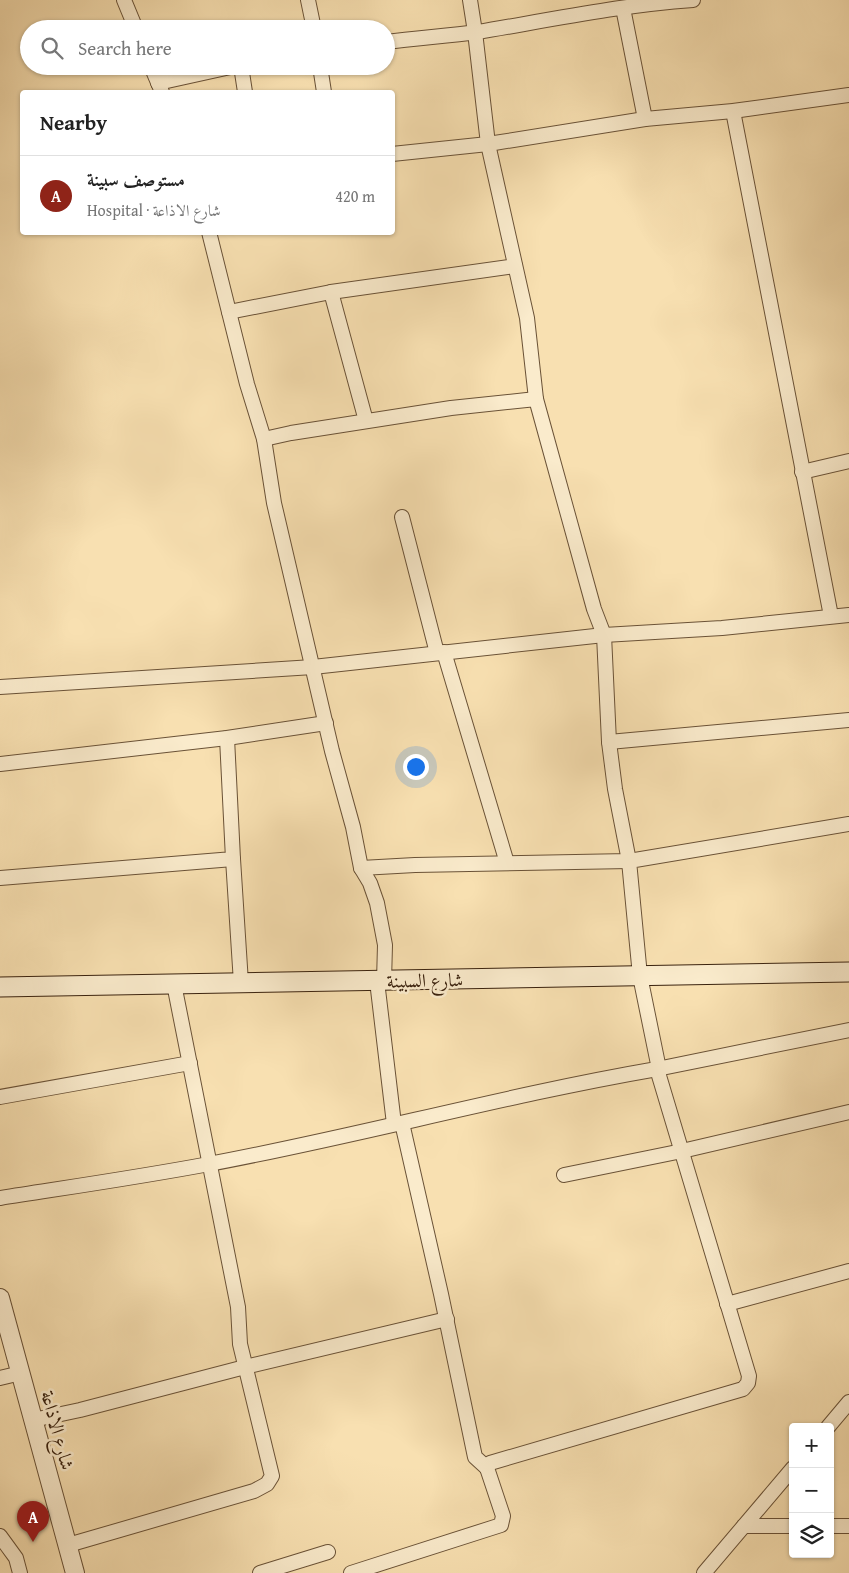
<!DOCTYPE html>
<html lang="en">
<head>
<meta charset="utf-8">
<style>
	:root { --surface:#fff; --page:#f6f6f6; --text:#222; --muted:#767676; --line:#e0e0e0; --accent:#8f2418 }
	body { margin:0; font-family:"Gentium Book Plus",Amiri,serif; background:var(--page); color:var(--text) }
	.controls { position:absolute; right:15px; bottom:15px; display:grid; overflow:hidden; border-radius:5px; box-shadow:0 1px 4px #0004 }
	.controls button { width:45px; height:45px; display:grid; place-items:center; padding:0; border:0; border-bottom:1px solid var(--line); background:var(--surface); color:var(--text); font:25px sans-serif }
	.you { position:absolute; left:415px; top:766px; width:18px; height:18px; margin:-12px; border:4px solid #fff; border-radius:50%; background:#1a73e8; box-shadow:0 0 0 8px #1a73e833 }
	.badge { display:grid; place-items:center; width:32px; height:32px; border-radius:50%; background:var(--accent); color:#fff; font-size:16px; font-weight:700 }
	.pin { position:absolute; translate:-50% -41px; filter:drop-shadow(0 1px 2px #0008) }
	.pin::after { content:''; position:absolute; top:26px; width:18px; height:15px; background:inherit; clip-path:polygon(0 0,100% 0,50% 100%) }
	.list { margin:0; padding:0; list-style:none }
	h2 { display:flex; justify-content:space-between; align-items:center; height:65px; margin:0; padding:0 20px; font-size:21px }
	h2 small { font-size:16px; font-weight:400; color:var(--muted) }
	.list li { display:grid; grid-template-columns:32px 1fr auto; gap:15px; align-items:center; box-sizing:border-box; height:80px; padding:0 20px; border-top:1px solid var(--line) }
	.list b { display:block; font-size:19px; white-space:nowrap }
	.list p { margin:0; font-size:16px; white-space:nowrap; color:var(--muted) }
	.list em { font-size:16px; font-style:normal; color:var(--muted) }
	.icon { flex:none; width:28px; height:28px; fill:none; stroke:currentColor; stroke-width:2; stroke-linecap:round; stroke-linejoin:round }
	.map { position:relative; flex:none; width:849px; height:1573px; overflow:hidden }
	.search { position:absolute; background:var(--surface); box-shadow:0 1px 4px #0004; left:20px; top:20px; width:375px; height:55px; display:flex; align-items:center; gap:12px; box-sizing:border-box; padding:0 18px; border-radius:28px; color:var(--muted); font-size:19px }
	.panel { position:absolute; background:var(--surface); box-shadow:0 1px 4px #0004; left:20px; top:90px; width:375px; height:145px; border-radius:5px }
	.map>svg:first-child { display:block }
</style>
</head>
<body>
<div class="map">
<svg width="849" height="1573" viewBox="0 0 849 1573">
	<rect width="100%" height="100%" fill="#f8e0b1"/>
	<filter id="stains"><feTurbulence type="fractalNoise" baseFrequency=".004" numOctaves="4"/><feColorMatrix values="0 0 0 0 .2 0 0 0 0 .09 0 0 0 0 .02 0 0 0 .5 -.17"/></filter>
	<radialGradient id="worn" r=".72"><stop offset=".6" stop-color="#630" stop-opacity="0"/><stop offset="1" stop-color="#630" stop-opacity=".3"/></radialGradient>
	<g fill="none" stroke-linecap="round" stroke-linejoin="round">
		<defs>
			<g id="minor">
				<path d="M124,0L136,29"/>
				<path d="M308,0L314,29"/>
				<path d="M470,0L475,32L488,144L527,318L536,399"/>
				<path d="M623,8L645,119"/>
				<path d="M386,42C417,38 447,36 478,32C549,20 621,5 693,0"/>
				<path d="M151,66L162,92"/>
				<path d="M241,66L245,92"/>
				<path d="M320,66L324,92"/>
				<path d="M158,83L235,66"/>
				<path d="M733,111L831,616"/>
				<path d="M392,154L488,144L645,119L733,111L849,95"/>
				<path d="M209,232L247,384L264,439L274,503L332,751L353,827L361,868L370,883L377,903L385,945L384,981"/>
				<path d="M331,292L366,421"/>
				<path d="M229,312L331,292L515,266"/>
				<path d="M264,439L291,433L451,408L536,399L594,609L604,635L609,742L615,789L629,861L415,865L361,868"/>
				<path d="M802,472L849,461"/>
				<path d="M402,517L437,653"/>
				<path d="M444,652L507,863"/>
				<path d="M0,687L313,667L604,635L722,628L849,615"/>
				<path d="M609,742L849,720"/>
				<path d="M0,764L227,738L326,723"/>
				<path d="M233,859L241,983"/>
				<path d="M0,878L233,859L227,738"/>
				<path d="M377,981L394,1124"/>
				<path d="M0,1097L190,1063"/>
				<path d="M402,1123L441,1294L475,1457L487,1468"/>
				<path d="M564,1175L682,1151L849,1112"/>
				<path d="M0,1198C70,1187 140,1177 209,1164C359,1136 506,1095 657,1069L658,1064L640,976L629,861L849,824"/>
				<path d="M727,1304L849,1271"/>
				<path d="M0,1378L21,1373"/>
				<path d="M33,1420L80,1410L245,1367L447,1319"/>
				<path d="M828,1427L849,1402"/>
				<path d="M744,1526H793"/>
				<path d="M830,1526H849"/>
				<path d="M0,1536L16,1558L20,1573"/>
				<path d="M68,1545L254,1491L267,1484L272,1476L240,1344L238,1307L174,984"/>
				<path d="M260,1573L328,1552"/>
				<path d="M351,1573L501,1525L503,1516L487,1468L490,1463L743,1389L748,1383L749,1376L657,1069L849,1030"/>
				<path d="M704,1573L793,1468"/>
			</g>
			<path id="tertiary" d="M0,1298L75,1573"/>
			<path id="secondary" d="M0,987L849,972"/>
		</defs>
		<!-- minor casing -->
		<use href="#minor" stroke="#6a5237" stroke-width="16"/>
		<!-- tertiary casing -->
		<use href="#tertiary" stroke="#6a5237" stroke-width="20"/>
		<!-- secondary casing -->
		<use href="#secondary" stroke="#3a220e" stroke-width="21"/>
		<!-- minor -->
		<use href="#minor" stroke="#faebcc" stroke-width="14"/>
		<!-- tertiary -->
		<use href="#tertiary" stroke="#faebcc" stroke-width="18"/>
		<!-- secondary -->
		<use href="#secondary" stroke="#faebcc" stroke-width="19"/>
	</g>
	<g text-anchor="middle" dominant-baseline="central" stroke-width="5" stroke-linejoin="round" paint-order="stroke">
		<!-- street labels -->
		<g font-size="19" fill="#3a220e" stroke="#faebcc">
			<text transform="translate(425 980) rotate(-1)">شارع السبينة</text>
			<text transform="translate(58 1430) rotate(75)">شارع الاذاعة</text>
		</g>
	</g>
	<rect width="100%" height="100%" filter="url(#stains)"/>
	<rect width="100%" height="100%" fill="url(#worn)"/>
</svg>
<div class="controls">
<button>+</button>
<button>−</button>
<button><svg class="icon" aria-label="layers" viewBox="0 0 24 24"><path d="M12 4l9 5-9 5-9-5zM3 14l9 5 9-5"/></svg></button>
</div>
<div class="you"></div>
<div class="pin badge" style="left:33px;top:1542px">A</div>
<div class="search"><svg class="icon" aria-label="search" viewBox="0 0 24 24"><circle cx="10" cy="10" r="6"/><path d="M15 15l6 6"/></svg>Search here</div>
<section class="panel">
<h2>Nearby<small></small></h2>
<ul class="list">
<li><span class="badge">A</span><div><b>مستوصف سبينة</b><p>Hospital · شارع الاذاعة</p></div><em>420 m</em></li>
</ul>
</section>
</div>
</body>
</html>
